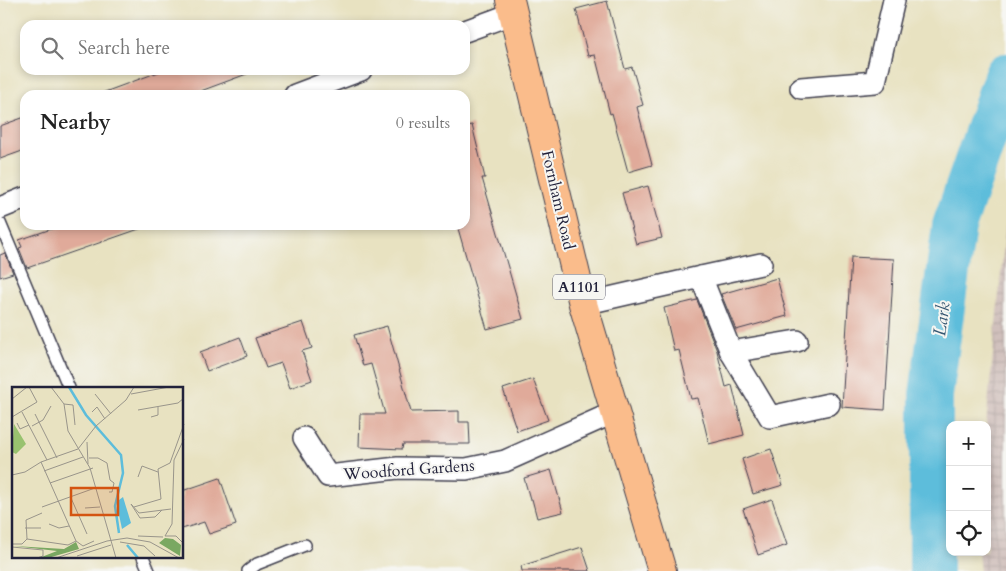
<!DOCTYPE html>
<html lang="en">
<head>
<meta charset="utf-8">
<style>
	:root { --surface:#fff; --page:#f2f2f2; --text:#222; --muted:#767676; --line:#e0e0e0 }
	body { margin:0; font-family:Cardo,serif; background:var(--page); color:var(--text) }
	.controls { position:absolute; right:15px; bottom:15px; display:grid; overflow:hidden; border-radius:10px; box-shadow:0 2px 8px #0003 }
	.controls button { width:45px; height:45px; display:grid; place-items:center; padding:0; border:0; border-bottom:1px solid var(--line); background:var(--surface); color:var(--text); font:25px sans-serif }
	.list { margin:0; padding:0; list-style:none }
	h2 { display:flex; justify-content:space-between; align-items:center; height:65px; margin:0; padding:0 20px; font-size:21px }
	h2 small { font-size:16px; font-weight:400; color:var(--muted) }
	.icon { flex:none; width:28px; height:28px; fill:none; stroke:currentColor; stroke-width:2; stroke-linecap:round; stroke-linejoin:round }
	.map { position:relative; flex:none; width:1006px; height:571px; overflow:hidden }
	.search { position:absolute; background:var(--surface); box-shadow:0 2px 8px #0003; left:20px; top:20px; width:450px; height:55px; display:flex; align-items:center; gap:12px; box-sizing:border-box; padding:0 18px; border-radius:15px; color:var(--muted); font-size:19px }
	.panel { position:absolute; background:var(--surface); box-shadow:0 2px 8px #0003; left:20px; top:90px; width:450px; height:140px; border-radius:15px }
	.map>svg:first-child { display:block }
</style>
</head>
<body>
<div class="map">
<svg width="1006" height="571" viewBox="0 0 1006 571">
	<defs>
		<pattern id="industrial-grid" width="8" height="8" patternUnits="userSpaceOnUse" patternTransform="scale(1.25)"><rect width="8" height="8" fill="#d0c0bc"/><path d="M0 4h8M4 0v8" fill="none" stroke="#b2a5a2"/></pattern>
	</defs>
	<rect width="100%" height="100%" fill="#f6f6f2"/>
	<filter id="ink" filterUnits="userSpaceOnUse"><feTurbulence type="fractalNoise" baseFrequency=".02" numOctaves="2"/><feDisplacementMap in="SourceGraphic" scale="10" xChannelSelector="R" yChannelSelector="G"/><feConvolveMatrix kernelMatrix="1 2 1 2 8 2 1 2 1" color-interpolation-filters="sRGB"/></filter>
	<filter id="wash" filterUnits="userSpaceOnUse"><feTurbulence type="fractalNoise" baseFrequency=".0096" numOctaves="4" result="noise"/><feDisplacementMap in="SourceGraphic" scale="20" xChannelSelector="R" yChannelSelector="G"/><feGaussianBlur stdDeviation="1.12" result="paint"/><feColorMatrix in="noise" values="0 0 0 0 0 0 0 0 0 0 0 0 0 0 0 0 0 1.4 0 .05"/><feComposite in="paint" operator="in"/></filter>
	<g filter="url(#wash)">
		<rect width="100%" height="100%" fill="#e8e2c1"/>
		<!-- industrial -->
		<path fill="url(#industrial-grid)" d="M1006,223V571H980L978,552H987V425H986Z"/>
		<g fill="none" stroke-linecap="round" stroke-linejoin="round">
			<!-- river -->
			<path stroke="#5dbddb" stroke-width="44" d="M931,571V395L954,226L1006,75"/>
		</g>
		<g id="blocks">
			<!-- building -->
			<g fill="#e0aa9a">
				<path d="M607,1L625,69L632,67L643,105L637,107L652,165L628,172L612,113L610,114L595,55L588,56L576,9Z"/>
				<path d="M164,70H252V72L190,95H103L102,93Z"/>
				<path d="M25,117V150L0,159V126Z"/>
				<path d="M472,125L485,178H482L523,319L487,329L457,225H465V126Z"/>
				<path d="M648,186L662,238L636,244L622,193Z"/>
				<path d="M63,225H141L142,228L27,268L19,248L22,247L19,240Z"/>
				<path d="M5,253L13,273L0,277V255Z"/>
				<path d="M851,257L894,259L885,410L842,407Z"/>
				<path d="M777,278L787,316L736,330L721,294Z"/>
				<path d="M697,300L717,351L726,387L732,385L744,435L709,444L698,398L691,399L679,350L674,351L664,308Z"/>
				<path d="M303,322L312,348L302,351L312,380L290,388L281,363L266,368L255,338Z"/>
				<path d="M387,326L411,412L459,411V422H469L470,444H403L402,449L359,447L360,414H385L371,364L363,366L354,335Z"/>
				<path d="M240,337L247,356L207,371L200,352Z"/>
				<path d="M533,379L548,420L517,431L503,389Z"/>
				<path d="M771,449L783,485L753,494L742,459Z"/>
				<path d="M551,470L563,512L537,518L532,499H530L524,478Z"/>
				<path d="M220,478L236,525L209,534L204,522L182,529V491Z"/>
				<path d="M772,499L787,545L758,555L743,509Z"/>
				<path d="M582,547L590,571H522L521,566Z"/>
			</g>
		</g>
	</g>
	<g filter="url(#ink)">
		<use href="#blocks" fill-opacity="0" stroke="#403f4f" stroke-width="1"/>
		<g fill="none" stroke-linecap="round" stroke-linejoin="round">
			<defs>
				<g id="lane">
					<path d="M0,223L69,388"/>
					<path d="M143,557L149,571"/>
					<path d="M248,571L257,564L305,545"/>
				</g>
				<g id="street">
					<path d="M465,31L514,13"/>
					<path d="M801,88L875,82L894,0"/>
					<path d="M295,95L361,70"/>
					<path d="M0,208L25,198"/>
					<path d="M701,277L761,264"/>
					<path d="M583,304L701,277L731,352L770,417L829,404"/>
					<path d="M731,352L797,341"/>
					<path d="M304,438L328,476L398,468L466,469L505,461L615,412"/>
				</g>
				<path id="primary" d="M510,0L583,304L662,571"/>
			</defs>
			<!-- lane casing -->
			<use href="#lane" stroke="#403f4f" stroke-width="14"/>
			<!-- street casing -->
			<use href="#street" stroke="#403f4f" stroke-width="24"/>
			<!-- primary casing -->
			<use href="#primary" stroke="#403f4f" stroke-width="30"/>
			<!-- lane -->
			<use href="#lane" stroke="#fff" stroke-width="11"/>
			<!-- street -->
			<use href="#street" stroke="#fff" stroke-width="21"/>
			<!-- primary -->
			<use href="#primary" stroke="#fabc8b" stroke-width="28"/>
		</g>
	</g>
	<g text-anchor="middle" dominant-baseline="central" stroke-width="4" stroke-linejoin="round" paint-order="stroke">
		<!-- shield labels -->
		<rect fill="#f6f6f2" stroke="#626272" stroke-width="1" x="553" y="274.5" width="52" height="25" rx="4"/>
		<g font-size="15" font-weight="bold" fill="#22223b">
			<text x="579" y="287">A1101</text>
		</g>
		<!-- street labels -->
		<g font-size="16" fill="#22223b" stroke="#f6f6f2">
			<text transform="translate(558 200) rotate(77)">Fornham Road</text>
			<text transform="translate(409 470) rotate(-4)">Woodford Gardens</text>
		</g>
		<!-- water labels -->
		<g font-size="18" font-style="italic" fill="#375873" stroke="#f6f6f2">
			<text transform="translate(942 319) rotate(-82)">Lark</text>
		</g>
	</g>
	<!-- overview -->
	<g transform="translate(12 387)">
		<rect width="171" height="171" fill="#e8e2c1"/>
		<path d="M2,37L14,57L4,67L0,65Z" fill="#98c26f"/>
		<path d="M153,151L161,152L169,158L168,169L147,156ZM64,155L67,162L36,171H27L45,164L2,159L52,162Z" fill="#7aa862"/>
		<path d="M111,110L119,136L110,142L106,123L107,113Z" fill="#5dbddb"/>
		<path fill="none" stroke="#5dbddb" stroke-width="2.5" d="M57,0L74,28L109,68L111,86L103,119L107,146M115,158L126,171"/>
		<path fill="none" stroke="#99958b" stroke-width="1" d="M39,0L52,17L56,44L78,81L104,171M83,7L99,27M119,7L157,0M0,12L15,0M52,17L61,18L63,38M126,23L166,16L172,11M10,25L35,73M80,25L85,20L93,32M23,27L45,71M0,30L25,15L17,0M139,30L146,28V20M5,36L8,42L17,38M20,39L31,33L39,19M75,55L76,77M66,62L84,39L114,13L122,0M77,71H86L95,76L98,93L102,96L100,105H97M29,75L64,154L71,159L82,154M32,84L71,70M0,88L13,85L29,75L66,62M126,90L130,79L146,85M38,96L81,81M59,111L75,147M30,120L83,101M122,120L149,112L146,82L158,76L172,37M73,121L88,120M150,123L143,130L128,131L119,117L127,126L159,122M30,126L14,133L15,152L56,158L64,154M37,137L47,141L57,139M13,141H29M126,149L151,150M153,149L160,137L162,73L172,52M153,149H164L172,157M108,155L132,159L143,169M0,157H10L15,152M0,160L31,163V169L25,171M65,169L99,158M44,171L95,154L115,151L138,155L167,171"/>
		<path fill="#d45411" fill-opacity="0.15" stroke="#d45411" stroke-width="2.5" d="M59,101H106V128H59Z"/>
		<rect width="171" height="171" fill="none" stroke="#22223b" stroke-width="2.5"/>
	</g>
</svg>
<div class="controls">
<button>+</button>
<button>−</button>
<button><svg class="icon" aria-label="locate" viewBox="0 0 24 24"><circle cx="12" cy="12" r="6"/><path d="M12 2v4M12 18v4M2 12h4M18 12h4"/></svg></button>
</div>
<div class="search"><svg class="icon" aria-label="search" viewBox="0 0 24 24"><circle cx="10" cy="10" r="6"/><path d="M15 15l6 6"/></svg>Search here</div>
<section class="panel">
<h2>Nearby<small>0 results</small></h2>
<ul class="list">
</ul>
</section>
</div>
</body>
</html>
